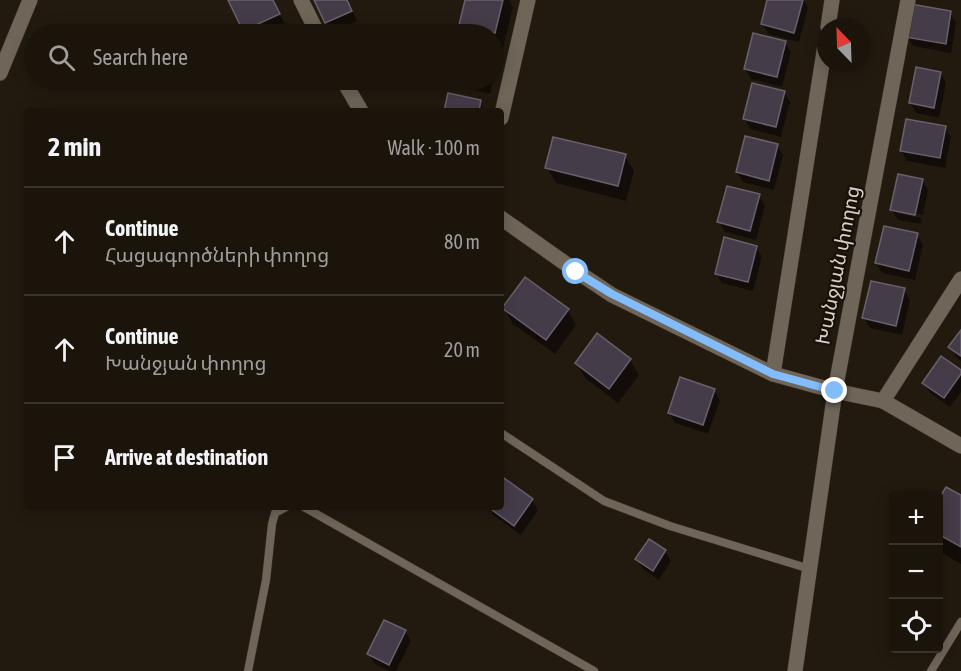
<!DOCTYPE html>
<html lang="en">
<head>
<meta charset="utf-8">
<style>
	:root { --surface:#1a140b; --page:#272119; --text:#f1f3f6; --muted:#9f9e9d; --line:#38332c }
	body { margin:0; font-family:"Asap Condensed","Noto Sans Armenian",sans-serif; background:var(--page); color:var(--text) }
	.controls { position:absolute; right:18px; bottom:18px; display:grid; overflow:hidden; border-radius:6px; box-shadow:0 3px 15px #0003 }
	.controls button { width:54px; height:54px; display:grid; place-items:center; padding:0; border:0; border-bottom:2px solid var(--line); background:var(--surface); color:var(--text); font:30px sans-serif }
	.compass { position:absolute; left:817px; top:18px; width:54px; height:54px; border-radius:50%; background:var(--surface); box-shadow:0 3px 15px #0003; rotate:337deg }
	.stop { position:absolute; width:18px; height:18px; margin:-14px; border:4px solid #83bcfb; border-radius:50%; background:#fff }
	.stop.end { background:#83bcfb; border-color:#fff; box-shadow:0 2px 6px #0008 }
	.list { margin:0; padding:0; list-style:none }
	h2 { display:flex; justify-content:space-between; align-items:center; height:78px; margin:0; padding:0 24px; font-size:26px }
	h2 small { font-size:20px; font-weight:400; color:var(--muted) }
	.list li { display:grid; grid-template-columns:39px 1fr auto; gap:18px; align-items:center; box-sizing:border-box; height:108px; padding:0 24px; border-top:2px solid var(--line) }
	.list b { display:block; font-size:22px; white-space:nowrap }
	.list p { margin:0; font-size:20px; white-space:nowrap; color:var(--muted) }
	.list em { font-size:20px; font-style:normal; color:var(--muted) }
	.icon { flex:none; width:33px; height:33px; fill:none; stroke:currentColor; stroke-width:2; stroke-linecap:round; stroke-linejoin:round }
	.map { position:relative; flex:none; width:961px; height:671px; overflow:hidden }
	.search { position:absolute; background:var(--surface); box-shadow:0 3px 15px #0003; left:24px; top:24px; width:480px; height:66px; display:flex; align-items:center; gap:15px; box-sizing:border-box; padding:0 21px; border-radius:33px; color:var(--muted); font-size:22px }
	.panel { position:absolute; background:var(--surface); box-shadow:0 3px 15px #0003; left:24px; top:108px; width:480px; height:402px; border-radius:6px }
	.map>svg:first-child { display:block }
</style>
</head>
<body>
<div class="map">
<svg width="961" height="671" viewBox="0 0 961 671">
	<rect width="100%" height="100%" fill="#221a0f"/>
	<!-- shadow -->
	<g fill="#0007">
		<path d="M230,0H273L287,29L276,34H247Z"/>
		<path d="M316,0H347L357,21L332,33Z"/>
		<path d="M467,0H509L513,7L503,48L494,45V34H467L461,25Z"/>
		<path d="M769,0H804L808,8L799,42L768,34L763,24Z"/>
		<path d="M950,13L956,23L951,53L913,46L907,36Z"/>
		<path d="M785,42L791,52L782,87L751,79L745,69Z"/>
		<path d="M494,51L498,59L494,79Z"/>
		<path d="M941,73L946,83L939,118L916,113L910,103Z"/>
		<path d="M452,80H493L490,94L456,86Z"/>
		<path d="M784,92L790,102L781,137L750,129L745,119Z"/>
		<path d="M480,102L485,111H446Z"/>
		<path d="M945,127L951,137L945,168L907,161L901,151Z"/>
		<path d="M777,145L783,155L774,190L743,182L737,172Z"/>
		<path d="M625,156L634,171L626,201L556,183L547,168Z"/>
		<path d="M922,180L928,190L923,215L897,210V213L922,218L921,224L898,220L892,210Z"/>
		<path d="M759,196L765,206L756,240L725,232L719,222Z"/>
		<path d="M917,235L923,245L915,280L882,273L877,263Z"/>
		<path d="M756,247L762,257L753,291L722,283L716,273Z"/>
		<path d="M904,290L910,300L902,335L870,328L864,318Z"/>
		<path d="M504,308L568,310L576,325L555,354L513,324Z"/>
		<path d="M961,332V361L956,357L950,347Z"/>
		<path d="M630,360L639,375L618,403L585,378L576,363Z"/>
		<path d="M961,372V392L950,407L930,393L924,383Z"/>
		<path d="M714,390L720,400L708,434L675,423L669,413Z"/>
		<path d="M504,480L532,500L538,510L521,535L493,515L488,507H501V485Z"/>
		<path d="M961,497V564L942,553L938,548V503Z"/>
		<path d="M649,541L665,551L671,561L659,580L643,569L637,559Z"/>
		<path d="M405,631L411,641L396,671H389L375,664L369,654Z"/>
	</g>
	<!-- building -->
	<g fill="#443c48" stroke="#69606d" stroke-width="1.5">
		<path d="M228,0H273L280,14L243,31Z"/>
		<path d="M314,0H347L352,11L325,23Z"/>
		<path d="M465,0H503L495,33L459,25Z"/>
		<path d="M767,0H803L794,33L761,24Z"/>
		<path d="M911,4L951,11L946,44L905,37Z"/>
		<path d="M753,33L786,41L777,77L744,69Z"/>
		<path d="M916,67L941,72L934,108L909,103Z"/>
		<path d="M461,80H486L485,85Z"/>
		<path d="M752,83L785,91L776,127L743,119Z"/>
		<path d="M448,93L481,100L479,111H444Z"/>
		<path d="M906,119L946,126L940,158L900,151Z"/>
		<path d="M745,136L778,144L769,181L736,172Z"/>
		<path d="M553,137L626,154L618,186L545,168Z"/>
		<path d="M898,174L923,179L915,215L890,210Z"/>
		<path d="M727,186L760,194L750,231L717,222Z"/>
		<path d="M884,226L918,233L909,271L875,263Z"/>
		<path d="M724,237L757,246L748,282L715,274Z"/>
		<path d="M525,277L569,309L546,340L502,308Z"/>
		<path d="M871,281L905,288L896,326L862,318Z"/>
		<path d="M961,330V356L948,347Z"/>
		<path d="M597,333L631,359L609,389L575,363Z"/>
		<path d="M941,356L961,370V374L944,398L922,383Z"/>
		<path d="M680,377L715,389L703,425L668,413Z"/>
		<path d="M504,478L533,499L514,526L488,507H501V482Z"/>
		<path d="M946,487L961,495V547L938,534V500Z"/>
		<path d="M649,539L666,550L653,571L635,559Z"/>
		<path d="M384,620L406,630L389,665L367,654Z"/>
	</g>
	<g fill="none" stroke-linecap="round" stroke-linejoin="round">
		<defs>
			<g id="service">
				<path d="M501,433L604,501L670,526L810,569"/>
				<path d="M304,507L594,671"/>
				<path d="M248,671L266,580L272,524L275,513L286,507"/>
				<path d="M931,671L961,622"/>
			</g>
			<g id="minor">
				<path d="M301,0L318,34"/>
				<path d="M0,73L30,0"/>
				<path d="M343,80L361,111"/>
				<path d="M501,118L528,0"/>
				<path d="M501,218L576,271L612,295L773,374"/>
				<path d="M883,401L961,279"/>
				<path d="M795,671L835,391L883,401L961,446"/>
			</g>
			<g id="tertiary">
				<path d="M828,27L832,0"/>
				<path d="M826,39L773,374L835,391L908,0"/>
			</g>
		</defs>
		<!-- service casing -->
		<use href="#service" stroke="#38322d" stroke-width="9"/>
		<!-- minor casing -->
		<use href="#minor" stroke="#38322d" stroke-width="16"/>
		<!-- tertiary casing -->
		<use href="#tertiary" stroke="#38322d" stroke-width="16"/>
		<!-- service -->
		<use href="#service" stroke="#6f6559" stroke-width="8"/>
		<!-- minor -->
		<use href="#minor" stroke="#6f6559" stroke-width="15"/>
		<!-- tertiary -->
		<use href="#tertiary" stroke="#6f6559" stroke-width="15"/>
	</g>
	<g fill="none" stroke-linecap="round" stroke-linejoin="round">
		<!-- route -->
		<path stroke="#83bcfb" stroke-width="8" d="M576,272L612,294L773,374L835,391"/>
	</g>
	<g text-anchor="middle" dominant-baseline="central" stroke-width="4.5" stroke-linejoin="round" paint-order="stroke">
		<!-- street labels -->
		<g font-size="20" fill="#d6d0ca" stroke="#191107">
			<text transform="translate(837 265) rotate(-79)">Խանջյան փողոց</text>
		</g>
	</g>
</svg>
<div class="controls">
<button>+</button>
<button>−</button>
<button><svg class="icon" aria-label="locate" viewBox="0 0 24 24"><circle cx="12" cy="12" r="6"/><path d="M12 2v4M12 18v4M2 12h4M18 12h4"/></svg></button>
</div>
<svg class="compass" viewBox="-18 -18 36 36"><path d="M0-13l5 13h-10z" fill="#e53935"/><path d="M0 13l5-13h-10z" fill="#9f9e9d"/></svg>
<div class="stop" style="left:576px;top:272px"></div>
<div class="stop end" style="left:835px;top:391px"></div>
<div class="search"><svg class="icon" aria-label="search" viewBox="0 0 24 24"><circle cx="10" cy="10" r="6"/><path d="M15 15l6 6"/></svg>Search here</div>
<section class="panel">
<h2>2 min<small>Walk · 100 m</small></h2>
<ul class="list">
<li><svg class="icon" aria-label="ahead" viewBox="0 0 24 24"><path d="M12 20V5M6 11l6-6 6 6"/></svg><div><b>Continue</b><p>Հացագործների փողոց</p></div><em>80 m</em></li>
<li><svg class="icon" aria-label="ahead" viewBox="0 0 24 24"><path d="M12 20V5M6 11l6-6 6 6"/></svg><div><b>Continue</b><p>Խանջյան փողոց</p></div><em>20 m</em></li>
<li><svg class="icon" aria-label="arrive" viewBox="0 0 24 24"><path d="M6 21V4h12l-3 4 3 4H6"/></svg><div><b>Arrive at destination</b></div></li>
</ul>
</section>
</div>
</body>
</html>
